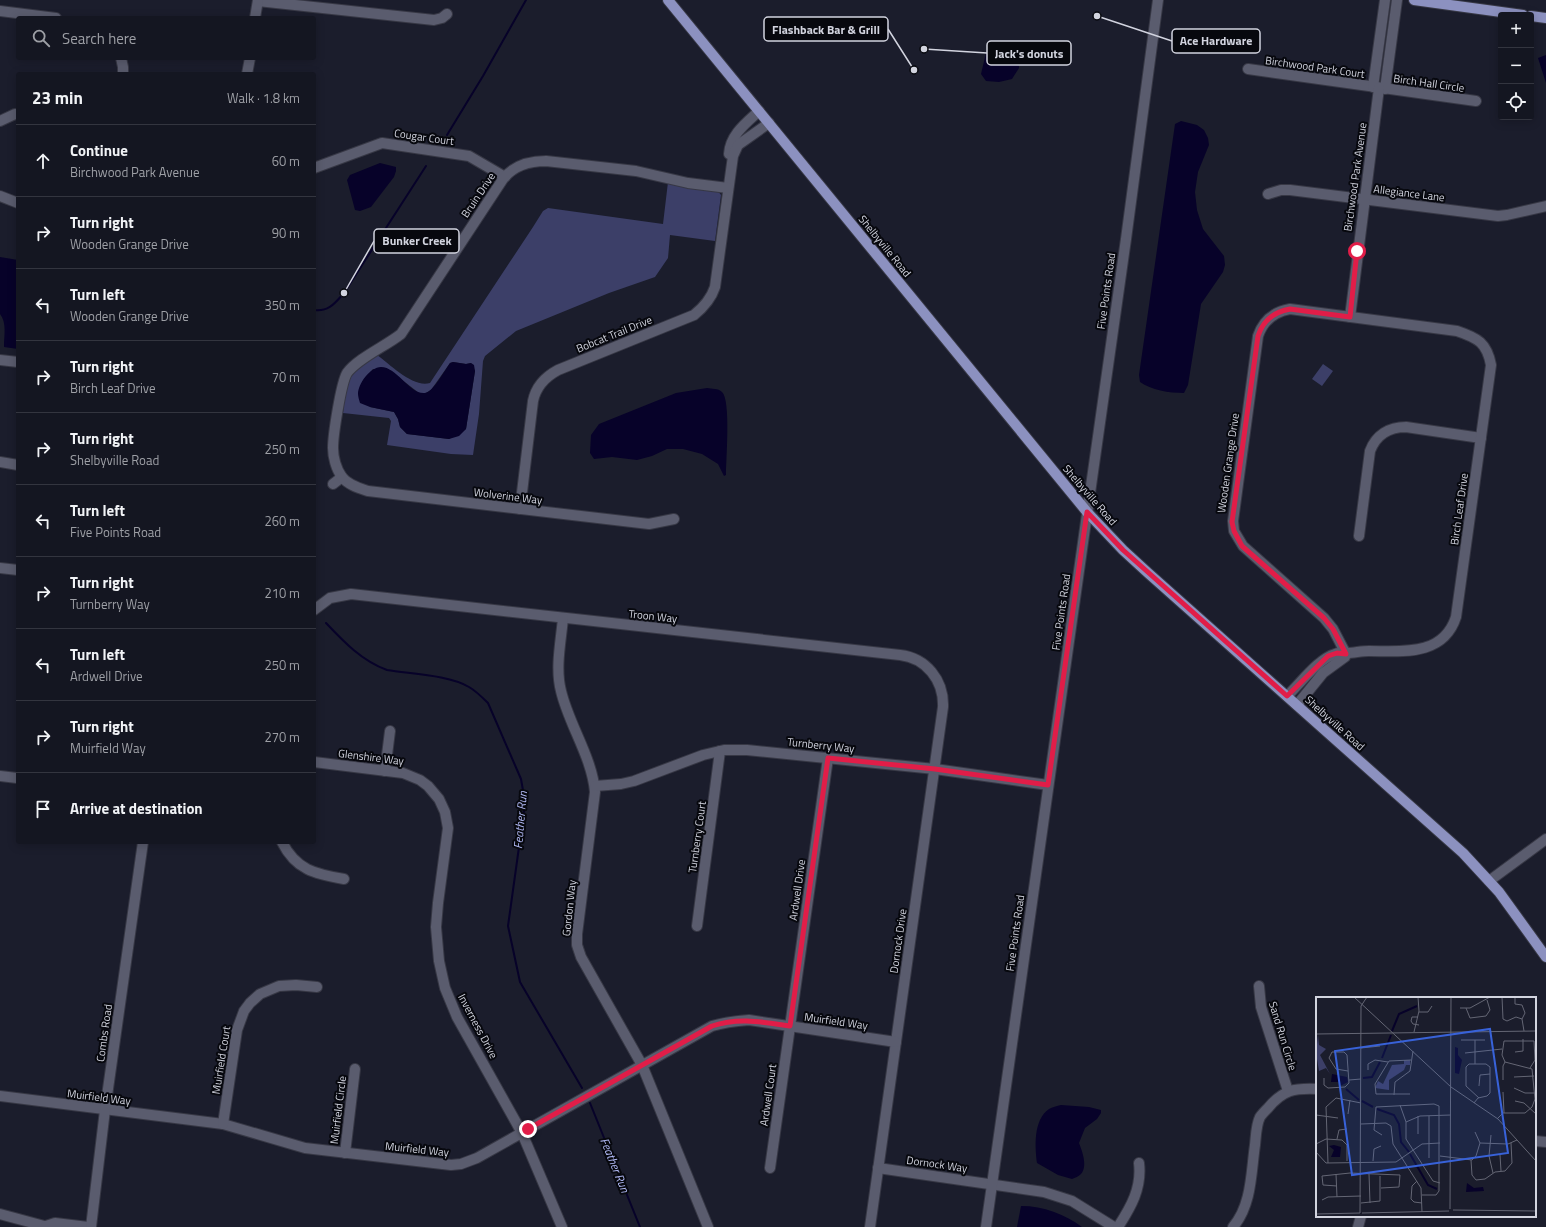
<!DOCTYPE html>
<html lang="en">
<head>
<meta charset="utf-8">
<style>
	:root { --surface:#141621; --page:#1d1f2a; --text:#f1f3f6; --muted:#9d9fa5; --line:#33353f }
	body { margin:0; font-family:"Titillium Web",sans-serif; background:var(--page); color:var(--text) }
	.controls { position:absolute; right:12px; top:12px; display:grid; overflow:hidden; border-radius:4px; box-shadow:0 2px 10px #0003 }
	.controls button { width:36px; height:36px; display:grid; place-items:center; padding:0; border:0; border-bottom:1px solid var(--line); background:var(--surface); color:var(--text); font:20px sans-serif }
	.stop { position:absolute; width:12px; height:12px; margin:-9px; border:3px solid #e11d48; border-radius:50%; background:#fff }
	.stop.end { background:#e11d48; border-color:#fff; box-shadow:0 1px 4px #0008 }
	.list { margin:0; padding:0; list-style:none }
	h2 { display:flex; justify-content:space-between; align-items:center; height:52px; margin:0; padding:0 16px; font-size:17px }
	h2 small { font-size:13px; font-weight:400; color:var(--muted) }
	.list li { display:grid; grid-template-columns:26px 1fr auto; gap:12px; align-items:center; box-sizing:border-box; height:72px; padding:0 16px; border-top:1px solid var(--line) }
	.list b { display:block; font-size:15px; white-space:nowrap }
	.list p { margin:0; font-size:13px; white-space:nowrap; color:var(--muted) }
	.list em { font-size:13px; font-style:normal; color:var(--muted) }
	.icon { flex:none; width:22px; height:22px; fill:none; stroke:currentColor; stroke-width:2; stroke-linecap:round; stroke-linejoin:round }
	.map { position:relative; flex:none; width:1546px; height:1227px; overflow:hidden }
	.search { position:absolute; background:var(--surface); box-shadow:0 2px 10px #0003; left:16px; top:16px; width:300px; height:44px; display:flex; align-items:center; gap:10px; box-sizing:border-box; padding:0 14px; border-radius:4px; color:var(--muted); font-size:15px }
	.panel { position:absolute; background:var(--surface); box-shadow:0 2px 10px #0003; left:16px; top:72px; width:300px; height:772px; border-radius:4px }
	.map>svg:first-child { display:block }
</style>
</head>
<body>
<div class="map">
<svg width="1546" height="1227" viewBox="0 0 1546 1227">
	<rect width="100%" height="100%" fill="#1b1d2c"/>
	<!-- green -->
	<g fill="#3c3f68" fill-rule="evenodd">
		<path d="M668,182L718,191L721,195L715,241L670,235L668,258L655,277L609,293L516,331L485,356L483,361L479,414L473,455L451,454L387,445L391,421L389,418L343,413C347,379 347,373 377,355C391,365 413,388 430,383L533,227L543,211L548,208L663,224ZM453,362L466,364L471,363L475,371L466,429L449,439L407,434L400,427L398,419L394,412L370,407L362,382L373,369H388L419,393H426L431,390L450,363Z"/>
		<path d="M1323,364L1333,371L1322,386L1312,379Z"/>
	</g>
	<!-- water -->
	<g fill="#070229">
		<path d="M991,49L1018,53L1019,68L1012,79L999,82L986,81L981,74L986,53Z"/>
		<path d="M1546,55V83L1538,58Z"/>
		<path d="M1181,121L1197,125L1204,130L1208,138L1209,145L1198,172L1195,192L1197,210L1203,229L1224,256L1225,265L1223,272L1201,304L1188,385L1184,393C1169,393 1151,390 1140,382L1139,375L1174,131L1175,124Z"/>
		<path d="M380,163L396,167V171L394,177L371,207L360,211L355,210L347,180L350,175Z"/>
		<path d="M0,257L18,260V349L4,347V346C4,335 7,323 0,314Z"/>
		<path d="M453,362L466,364L471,363L474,365L475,371L466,429L459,436L449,439L407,434L400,427L398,419L394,412L370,407L360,403C359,400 358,396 358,394C358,384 370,367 381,367C397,367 410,395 425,393C433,392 445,370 450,363Z"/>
		<path d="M707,388C712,389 718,388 722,392C731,400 726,460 726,475L724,476L718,464L702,454L683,449H667L652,456L637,460L612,457L594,459L590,453L591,435L599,424L676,393Z"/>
		<path d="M1061,1105L1089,1107L1101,1110V1113L1097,1119L1085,1128L1079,1143C1082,1151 1088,1166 1081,1174C1079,1176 1075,1178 1072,1179L1058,1175L1037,1163C1035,1147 1033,1120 1049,1109C1052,1107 1057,1106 1061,1105Z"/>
		<path d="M1021,1206C1044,1206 1064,1214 1082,1227H1017Z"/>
	</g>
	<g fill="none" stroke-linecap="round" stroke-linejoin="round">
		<!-- stream -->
		<g stroke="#070229" stroke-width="2">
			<path d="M447,135L483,76L526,0"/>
			<path d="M314,310C329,312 335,303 344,293L426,166"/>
			<path d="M326,623C344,642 362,661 387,670C411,674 449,675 469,687C476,691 482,697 488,703L521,779L524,796V811L508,926L520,982L582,1088"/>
			<path d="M590,1103L640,1227"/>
		</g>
		<defs>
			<g id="minor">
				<path d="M258,1L434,20L442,18L447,14"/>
				<path d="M0,11L56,18"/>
				<path d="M255,18L258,0"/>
				<path d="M121,58L123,67V74"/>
				<path d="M1248,69L1476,101"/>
				<path d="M247,74L250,58"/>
				<path d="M1373,87L1385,0"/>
				<path d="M1385,89L1397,0"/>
				<path d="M0,121L15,114"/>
				<path d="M729,154C730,135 746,123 759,111"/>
				<path d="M314,168L382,143L469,156L505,177"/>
				<path d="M1268,194L1281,190H1290L1498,216L1507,215L1546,206"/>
				<path d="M0,196L18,203"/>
				<path d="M1350,317L1379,88"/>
				<path d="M0,360L18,362"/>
				<path d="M0,462L18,465"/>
				<path d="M333,484L342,477"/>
				<path d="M520,509L533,401C536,386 545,377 558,370L694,315C704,307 711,299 715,287L733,156L738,145L769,123"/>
				<path d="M674,519L649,524L368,491C359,488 348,485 342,477C336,469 333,457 333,448C333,435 341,383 347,373C358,358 386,346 401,334L503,179C514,165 529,161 546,161L636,171L688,183L728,188"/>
				<path d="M1359,536L1370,451C1376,435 1389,427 1406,427L1481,438"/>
				<path d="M0,568L18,570"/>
				<path d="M314,610L330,598L351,594L900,655C926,658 944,680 943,707L870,1227"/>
				<path d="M563,618C561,641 555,668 561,691C569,725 592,757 595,792L577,934V945L581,957L642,1065L708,1227"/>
				<path d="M1287,696C1300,684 1318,659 1335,654C1339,652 1343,654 1347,653C1354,653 1361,651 1369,651C1401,651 1443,657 1456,617L1491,365C1487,343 1478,338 1457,331L1290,309C1273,312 1263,321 1258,336L1233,521L1234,531L1243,546L1324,618L1333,629L1346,654"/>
				<path d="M1297,705L1323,673L1345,657L1346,654"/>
				<path d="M314,762L403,773L420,780L428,786L439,799L445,812L448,828L438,903L436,927L439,961L445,988L457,1017L522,1133L562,1227"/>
				<path d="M385,771L390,731"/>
				<path d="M0,776L17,778"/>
				<path d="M595,786L621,784L634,781L703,755L724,750H747L935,769L1048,785"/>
				<path d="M282,842C296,870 315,874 344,879"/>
				<path d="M1489,881L1546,839"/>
				<path d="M697,926L720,751"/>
				<path d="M1259,986L1261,1007L1288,1091"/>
				<path d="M0,1096L223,1124L305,1148L451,1165L461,1164L477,1158L712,1026C725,1022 736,1021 749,1020L896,1042"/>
				<path d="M223,1124L237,1030L244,1011L250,1003L260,994L279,986L296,985L317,987"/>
				<path d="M1535,1141L1546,1142"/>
				<path d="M345,1153L355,1069"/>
				<path d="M770,1168L828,758"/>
				<path d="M878,1168L1044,1192L1072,1201L1114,1227"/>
				<path d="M0,1214L48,1227"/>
				<path d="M46,1226L55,1223L88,1227"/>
				<path d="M91,1227L105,1110L143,842"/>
				<path d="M986,1227L1126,239L1158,0"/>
				<path d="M1118,1227C1131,1207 1142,1188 1139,1163"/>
				<path d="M1233,1227C1252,1205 1251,1172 1255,1145C1256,1136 1256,1125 1260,1117C1262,1114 1265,1111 1268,1108C1283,1090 1294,1088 1317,1089"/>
				<path d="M1358,1227L1361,1216"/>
			</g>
			<g id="major">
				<path d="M668,0L1087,512L1123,550L1147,572L1463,853L1499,892L1546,957"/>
				<path d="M1414,0L1523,15"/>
				<path d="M1531,16L1546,18"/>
			</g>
		</defs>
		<!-- minor casing -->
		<use href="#minor" stroke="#373845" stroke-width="12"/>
		<!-- major casing -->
		<use href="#major" stroke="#373845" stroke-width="12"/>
		<!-- minor -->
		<use href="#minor" stroke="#5a5c6e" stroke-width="10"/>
		<!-- major -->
		<use href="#major" stroke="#8c91c0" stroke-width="10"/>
	</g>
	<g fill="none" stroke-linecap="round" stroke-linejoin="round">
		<!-- route -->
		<path stroke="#e11d48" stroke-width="5" d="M528,1129L712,1026C739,1017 762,1022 790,1026L828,758L935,769L1048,785L1087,512L1123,550L1287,696L1328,656L1337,653L1346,654L1333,629L1324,618L1242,546L1234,531L1232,522L1258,336C1263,321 1273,312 1290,309L1350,317L1357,251"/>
	</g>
	<g text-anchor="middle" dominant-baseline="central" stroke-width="4" stroke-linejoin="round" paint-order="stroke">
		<!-- street labels -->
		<g font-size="11" fill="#d2d4df" stroke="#07080e">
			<text transform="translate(1315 67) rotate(8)">Birchwood Park Court</text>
			<text transform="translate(1429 83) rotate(8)">Birch Hall Circle</text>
			<text transform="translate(424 137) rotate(8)">Cougar Court</text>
			<text transform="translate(1355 177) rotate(-82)">Birchwood Park Avenue</text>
			<text transform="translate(1409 193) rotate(7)">Allegiance Lane</text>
			<text transform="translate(478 195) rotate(-56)">Bruin Drive</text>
			<text transform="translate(885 246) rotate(51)">Shelbyville Road</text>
			<text transform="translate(1106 291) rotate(-82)">Five Points Road</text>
			<text transform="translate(614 334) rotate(-22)">Bobcat Trail Drive</text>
			<text transform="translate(1228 463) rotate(-82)">Wooden Grange Drive</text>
			<text transform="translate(1090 495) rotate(49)">Shelbyville Road</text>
			<text transform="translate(508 496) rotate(7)">Wolverine Way</text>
			<text transform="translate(1459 509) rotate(-82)">Birch Leaf Drive</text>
			<text transform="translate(1061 612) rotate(-82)">Five Points Road</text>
			<text transform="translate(653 616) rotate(6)">Troon Way</text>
			<text transform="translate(1335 723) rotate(42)">Shelbyville Road</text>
			<text transform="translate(821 745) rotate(6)">Turnberry Way</text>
			<text transform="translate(371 757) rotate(7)">Glenshire Way</text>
			<text transform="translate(697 837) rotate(-82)">Turnberry Court</text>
			<text transform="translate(797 890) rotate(-82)">Ardwell Drive</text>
			<text transform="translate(569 908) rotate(-84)">Gordon Way</text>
			<text transform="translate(1015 933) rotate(-82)">Five Points Road</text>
			<text transform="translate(898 941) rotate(-82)">Dornock Drive</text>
			<text transform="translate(836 1021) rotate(8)">Muirfield Way</text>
			<text transform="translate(478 1026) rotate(62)">Inverness Drive</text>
			<text transform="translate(104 1033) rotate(-82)">Combs Road</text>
			<text transform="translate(1283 1036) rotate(73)">Sand Run Circle</text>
			<text transform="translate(221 1060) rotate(-81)">Muirfield Court</text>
			<text transform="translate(768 1095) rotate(-82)">Ardwell Court</text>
			<text transform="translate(99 1097) rotate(7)">Muirfield Way</text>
			<text transform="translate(338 1110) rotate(-83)">Muirfield Circle</text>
			<text transform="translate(417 1149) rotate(6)">Muirfield Way</text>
			<text transform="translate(937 1164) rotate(8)">Dornock Way</text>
		</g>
		<!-- water labels -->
		<g font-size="12" font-style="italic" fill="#b2baf6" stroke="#07080e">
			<text transform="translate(520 820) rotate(-85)">Feather Run</text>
			<text transform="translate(615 1165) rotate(68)">Feather Run</text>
		</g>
	</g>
	<!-- overview -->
	<g transform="translate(1316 997)">
		<rect width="220" height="220" fill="#1b1d2c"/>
		<path d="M2,38L3,48L10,52L4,58L14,77L10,71L3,74L0,56ZM88,63H94V68H90L88,73L73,83V93L59,91L62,84L67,87L76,68L88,67Z" fill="#3c3f68"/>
		<path d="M139,50L142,51V58L146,63L143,77L139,76ZM16,77L31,80L32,85L24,89L22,85H15ZM18,148L25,150L24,160H15L18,153L13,149ZM151,186L158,191L167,190L168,194L150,195Z" fill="#070229"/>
		<path fill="none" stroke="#070229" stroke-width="2" d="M76,34L83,17L101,9M66,61L75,38M47,81L56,80L64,65M30,92L43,103M46,104L57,110M61,112L78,118L83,127L85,145L93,155M94,157L112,188L121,192"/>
		<path fill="none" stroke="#646674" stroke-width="1" d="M38,0L135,90L182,122L220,164M186,0L187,22L191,24L200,20L206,22M199,0V7L206,8M144,11H154L174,0M150,11L154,21L170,19L174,13L171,3M103,15H112L116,9M102,20H96L95,24L97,27L103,28M206,22L209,16L206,8M206,22L208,34M98,35L103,14L102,0M0,37L220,34M145,43H169M159,43V67M45,51L64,49M199,55L207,54V42M149,56L186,52M52,73V67L59,63L72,65M198,80L218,79M8,81V88L12,91L29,90L33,86L31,58L28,55H16L13,61L20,72L32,74M33,83L45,82M187,83V69L189,65M163,89L164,78L174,77M198,91L209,96H220M187,95L188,116M60,97L59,87L73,64L95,63M60,97H94M78,98L79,85L94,74L97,54M199,104L208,106L220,117M158,106L162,101L171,99L174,96V70L170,67H153L150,70V89L163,101M84,108L90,125V142L117,184L124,186M32,117L34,103M0,118L22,121M102,119V137M181,122L187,116H209L216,110L219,102L216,72L189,65L186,58L188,44H218L219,63L214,71M90,125L104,119L135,118M45,127L70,126L75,129L77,147L105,191L106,215M159,135L164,146M66,138L58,133L60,110L118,107L123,109V194L120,198H106M175,138L173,159L177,176M21,142L23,133L31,132M0,147L10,142L26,143L31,148V164M0,155L10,166L80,165L106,147L124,146M184,158L185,174M124,159L156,163L160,159L164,146L192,147L201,143M113,161V119M155,163L156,178L160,183L169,182L179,175L189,174L196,166L195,146M57,164L58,152L65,149M12,166L10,110L20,101L45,106M20,177L21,200M53,177L54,206M101,184L96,189L95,202L98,205L106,206M21,189L7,188L6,179L34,176L84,178L83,190L65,191M6,203L12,200L45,199M45,206L64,204V179M134,212L135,0M137,213L220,214M44,216L45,9L51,0M46,216L133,214M0,217L44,216"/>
		<path fill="#3862d9" fill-opacity="0.15" stroke="#3862d9" stroke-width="2" d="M174,32L192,156L36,178L19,54Z"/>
		<rect width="220" height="220" fill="none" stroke="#d2d4df" stroke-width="2"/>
	</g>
	<!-- callouts -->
	<path fill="none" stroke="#d2d4df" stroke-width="1.5" d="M914 70L888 29M1097 16L1172 41M924 49L987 53M344 293L374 241"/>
	<g fill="#d2d4df" stroke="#07080e" stroke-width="1.5">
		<circle cx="914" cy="70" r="4"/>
		<circle cx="1097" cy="16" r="4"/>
		<circle cx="924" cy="49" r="4"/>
		<circle cx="344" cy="293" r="4"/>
	</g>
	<g fill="#07080e" stroke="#d2d4df" stroke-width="1.5">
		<rect x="764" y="17" width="124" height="24" rx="4"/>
		<rect x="1172" y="29" width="88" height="24" rx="4"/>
		<rect x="987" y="41" width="84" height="24" rx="4"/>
		<rect x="374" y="229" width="85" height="24" rx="4"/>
	</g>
	<g font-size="12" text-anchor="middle" font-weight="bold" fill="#d2d4df">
		<text x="826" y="34">Flashback Bar &amp; Grill</text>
		<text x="1216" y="45">Ace Hardware</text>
		<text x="1029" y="58">Jack's donuts</text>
		<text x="417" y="245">Bunker Creek</text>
	</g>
</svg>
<div class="controls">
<button>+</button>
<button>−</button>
<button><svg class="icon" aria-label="locate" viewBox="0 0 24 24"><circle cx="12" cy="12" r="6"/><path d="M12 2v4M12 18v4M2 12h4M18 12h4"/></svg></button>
</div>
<div class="stop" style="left:1357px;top:251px"></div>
<div class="stop end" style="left:528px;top:1129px"></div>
<div class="search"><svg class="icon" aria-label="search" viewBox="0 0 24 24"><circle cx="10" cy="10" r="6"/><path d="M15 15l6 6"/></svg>Search here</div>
<section class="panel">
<h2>23 min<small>Walk · 1.8 km</small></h2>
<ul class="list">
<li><svg class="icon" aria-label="ahead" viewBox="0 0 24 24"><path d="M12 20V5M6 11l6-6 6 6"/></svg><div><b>Continue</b><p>Birchwood Park Avenue</p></div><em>60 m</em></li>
<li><svg class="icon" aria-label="right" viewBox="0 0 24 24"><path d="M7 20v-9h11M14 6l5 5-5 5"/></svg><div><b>Turn right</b><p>Wooden Grange Drive</p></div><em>90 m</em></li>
<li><svg class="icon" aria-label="left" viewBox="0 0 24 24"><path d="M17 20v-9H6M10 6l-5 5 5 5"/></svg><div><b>Turn left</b><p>Wooden Grange Drive</p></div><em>350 m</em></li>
<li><svg class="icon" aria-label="right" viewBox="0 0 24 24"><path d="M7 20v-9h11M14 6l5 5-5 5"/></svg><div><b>Turn right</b><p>Birch Leaf Drive</p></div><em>70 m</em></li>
<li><svg class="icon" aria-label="right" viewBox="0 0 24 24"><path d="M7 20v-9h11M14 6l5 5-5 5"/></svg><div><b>Turn right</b><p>Shelbyville Road</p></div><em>250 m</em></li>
<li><svg class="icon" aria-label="left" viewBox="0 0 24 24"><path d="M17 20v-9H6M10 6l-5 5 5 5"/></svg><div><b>Turn left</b><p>Five Points Road</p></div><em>260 m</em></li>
<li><svg class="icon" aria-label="right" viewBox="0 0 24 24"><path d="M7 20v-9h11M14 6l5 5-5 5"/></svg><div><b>Turn right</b><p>Turnberry Way</p></div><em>210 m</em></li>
<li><svg class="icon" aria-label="left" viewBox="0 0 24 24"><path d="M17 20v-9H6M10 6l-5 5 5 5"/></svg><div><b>Turn left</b><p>Ardwell Drive</p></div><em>250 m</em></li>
<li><svg class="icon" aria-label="right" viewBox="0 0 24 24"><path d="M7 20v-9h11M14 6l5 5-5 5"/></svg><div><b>Turn right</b><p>Muirfield Way</p></div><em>270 m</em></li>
<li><svg class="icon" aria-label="arrive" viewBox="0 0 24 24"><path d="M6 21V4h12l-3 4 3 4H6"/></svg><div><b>Arrive at destination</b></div></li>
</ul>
</section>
</div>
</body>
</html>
